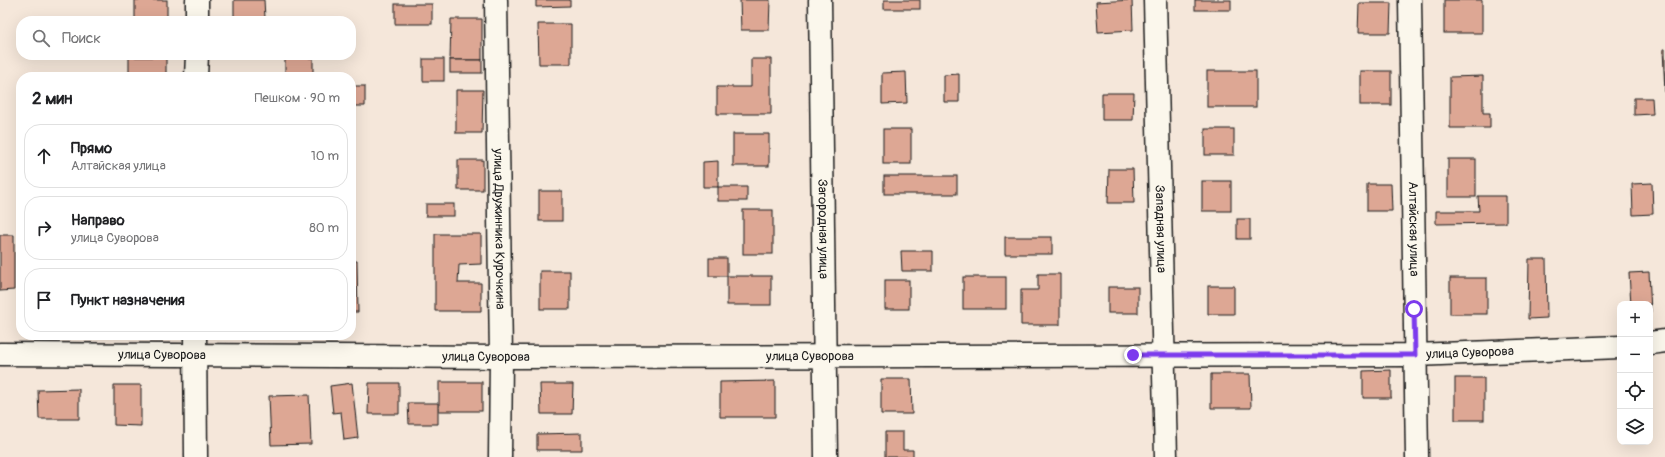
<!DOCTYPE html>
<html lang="ru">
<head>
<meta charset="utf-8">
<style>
	:root { --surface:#fff; --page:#f6f6f6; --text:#202124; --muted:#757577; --line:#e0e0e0 }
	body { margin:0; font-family:Pangolin,sans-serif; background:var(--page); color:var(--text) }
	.controls { position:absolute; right:12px; bottom:12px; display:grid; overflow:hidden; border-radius:8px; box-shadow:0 4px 16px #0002 }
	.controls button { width:36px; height:36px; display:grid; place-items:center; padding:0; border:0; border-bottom:1px solid var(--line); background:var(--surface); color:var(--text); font:20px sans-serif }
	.stop { position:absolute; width:12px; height:12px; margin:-9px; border:3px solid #7c3aed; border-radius:50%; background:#fff }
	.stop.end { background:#7c3aed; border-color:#fff; box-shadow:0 1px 4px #0008 }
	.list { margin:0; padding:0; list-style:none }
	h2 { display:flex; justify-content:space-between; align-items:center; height:52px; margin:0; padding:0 16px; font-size:17px }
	h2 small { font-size:13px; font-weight:400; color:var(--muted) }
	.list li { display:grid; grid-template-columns:26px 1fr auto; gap:12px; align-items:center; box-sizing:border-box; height:64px; margin:0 8px 8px; padding:0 8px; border:1px solid var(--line); border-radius:16px }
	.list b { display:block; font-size:15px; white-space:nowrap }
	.list p { margin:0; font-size:13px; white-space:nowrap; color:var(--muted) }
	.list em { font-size:13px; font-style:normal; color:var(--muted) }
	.icon { flex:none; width:22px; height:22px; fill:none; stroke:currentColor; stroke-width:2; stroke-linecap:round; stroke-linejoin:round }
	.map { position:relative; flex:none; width:1665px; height:457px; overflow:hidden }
	.search { position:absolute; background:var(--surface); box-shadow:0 4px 16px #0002; left:16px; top:16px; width:340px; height:44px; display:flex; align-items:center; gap:10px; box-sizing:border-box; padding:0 14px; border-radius:16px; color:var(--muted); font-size:15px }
	.panel { position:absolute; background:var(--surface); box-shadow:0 4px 16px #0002; left:16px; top:72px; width:340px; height:268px; border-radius:16px }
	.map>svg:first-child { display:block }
</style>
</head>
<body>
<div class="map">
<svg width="1665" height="457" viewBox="0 0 1665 457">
	<rect width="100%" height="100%" fill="#f5e7da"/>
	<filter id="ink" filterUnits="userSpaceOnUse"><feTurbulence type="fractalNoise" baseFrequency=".025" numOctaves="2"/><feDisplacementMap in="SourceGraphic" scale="8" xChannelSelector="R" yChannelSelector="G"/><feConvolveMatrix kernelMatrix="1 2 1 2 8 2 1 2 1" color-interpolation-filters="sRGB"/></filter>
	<g filter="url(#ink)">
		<!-- building -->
		<g fill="#dda794" stroke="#1c1c1c">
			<rect x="135" y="0" width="32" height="20"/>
			<path d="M234,0H264L265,18H234Z"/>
			<path d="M536,0H570V6L536,7Z"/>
			<path d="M740,0H770L769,30H741Z"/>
			<rect x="884" y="0" width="36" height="9"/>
			<path d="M1132,0L1133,30L1098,32L1096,2Z"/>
			<rect x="1195" y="0" width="36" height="10"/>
			<rect x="1444" y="0" width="38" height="33"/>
			<path d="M1359,3H1391L1390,33H1358Z"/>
			<rect x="395" y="4" width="37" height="20"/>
			<path d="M451,19H482V60H450Z"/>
			<path d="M538,24H571V64H539Z"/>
			<path d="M1663,49H1665V93Z"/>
			<rect x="129" y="57" width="37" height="20"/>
			<rect x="285" y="58" width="28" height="19"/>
			<rect x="423" y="59" width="21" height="22"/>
			<path d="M751,59H771V114H717V87H751Z"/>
			<rect x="450" y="60" width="32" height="13"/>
			<rect x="1207" y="71" width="49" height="36"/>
			<rect x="1360" y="71" width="31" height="34"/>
			<path d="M906,72L907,103L882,104V73Z"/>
			<path d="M959,74V102H944V75Z"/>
			<path d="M1483,76V113H1490V128H1450V77Z"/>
			<path d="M351,86H365V106H352Z"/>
			<path d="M456,90H483L482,133H456Z"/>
			<path d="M1102,93H1134L1133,120H1102Z"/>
			<path d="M1634,98H1652L1653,114L1634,115Z"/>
			<rect x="883" y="129" width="28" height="35"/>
			<rect x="1205" y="129" width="29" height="26"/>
			<rect x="733" y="134" width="36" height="32"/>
			<rect x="1448" y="159" width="28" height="38"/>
			<rect x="458" y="160" width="25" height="30"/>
			<path d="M718,161V187H703V162Z"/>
			<path d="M1109,169H1133L1134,203H1108Z"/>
			<rect x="884" y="176" width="73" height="18"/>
			<rect x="1202" y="181" width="29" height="30"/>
			<path d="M1652,183L1653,214L1633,215L1632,184Z"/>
			<path d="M1367,184H1391L1392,211H1367Z"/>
			<rect x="718" y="187" width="29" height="14"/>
			<rect x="539" y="191" width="23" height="30"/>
			<path d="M1478,196H1506V223L1436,224V211H1479Z"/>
			<rect x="426" y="204" width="28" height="12"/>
			<rect x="743" y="210" width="30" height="44"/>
			<rect x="1237" y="219" width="13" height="20"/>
			<path d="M435,234H481V264L459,265L458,283H481V311H435Z"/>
			<path d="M0,235H14V290L0,291Z"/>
			<rect x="1005" y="237" width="47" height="17"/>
			<path d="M901,251H933V271H902Z"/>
			<rect x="709" y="258" width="18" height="18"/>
			<path d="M1529,259H1546L1547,318L1528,319Z"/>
			<path d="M351,261H357L358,312H351Z"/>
			<rect x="540" y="271" width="30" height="38"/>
			<path d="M1649,272L1651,312H1650V304H1631L1629,273Z"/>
			<path d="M1038,274H1060V325H1021V290H1038Z"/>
			<rect x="727" y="276" width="44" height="29"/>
			<rect x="963" y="277" width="43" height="32"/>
			<rect x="1450" y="278" width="37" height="36"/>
			<rect x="885" y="280" width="24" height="29"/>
			<rect x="1208" y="286" width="26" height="28"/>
			<rect x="1108" y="287" width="30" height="26"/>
			<path d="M1391,370V398H1363V371Z"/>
			<path d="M1211,374H1250L1251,408H1211Z"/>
			<rect x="1455" y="378" width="29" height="42"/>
			<path d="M881,379H911L912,414H881Z"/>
			<path d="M775,381V417H720V382Z"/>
			<rect x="439" y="382" width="43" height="29"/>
			<path d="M352,383L358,438L344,440L341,412L333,413L330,386Z"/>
			<path d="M369,383H399V414H368Z"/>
			<path d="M540,384H573L572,414H541Z"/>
			<path d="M114,385H141V426L114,425Z"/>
			<path d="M79,389V419H39L38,390Z"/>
			<path d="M309,395L311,444L271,445L269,396Z"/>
			<path d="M408,403H438V424H409Z"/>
			<path d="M885,432H903V450H913V457H885Z"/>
			<path d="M582,433V450H537V434Z"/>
		</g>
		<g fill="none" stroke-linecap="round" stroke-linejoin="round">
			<defs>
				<g id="minor">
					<path id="s1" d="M496,0L501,357L500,457"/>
					<path id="s2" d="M820,0L826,457"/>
					<path id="s3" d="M1155,0L1166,457"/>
					<path id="s4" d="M1410,0L1417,457"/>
					<path d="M197,21V0"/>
					<path d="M196,77L197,55"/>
					<path d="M195,335L196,457"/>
					<path d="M1650,343L1665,341"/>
					<path id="s5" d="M0,354L501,357L1415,355L1620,347"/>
				</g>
			</defs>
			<!-- minor casing -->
			<use href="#minor" stroke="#1c1c1c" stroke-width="25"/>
			<!-- minor -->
			<use href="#minor" stroke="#fbf7ec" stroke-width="22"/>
		</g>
	</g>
	<g fill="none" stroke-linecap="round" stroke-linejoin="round" filter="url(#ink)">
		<!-- route -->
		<path stroke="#7c3aed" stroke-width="5" d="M1133,355H1415L1414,309"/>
	</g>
	<g text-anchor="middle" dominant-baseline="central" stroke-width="3.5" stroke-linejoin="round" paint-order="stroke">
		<!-- street labels -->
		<g font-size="13" fill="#1c1c1c" stroke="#fbf7ec">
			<text stroke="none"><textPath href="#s1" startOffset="229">улица Дружинника Курочкина</textPath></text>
			<text stroke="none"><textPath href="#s2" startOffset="229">Загородная улица</textPath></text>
			<text stroke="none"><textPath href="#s3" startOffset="229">Западная улица</textPath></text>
			<text stroke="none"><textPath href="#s4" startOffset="229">Алтайская улица</textPath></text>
			<text stroke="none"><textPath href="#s5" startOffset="1470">улица Суворова</textPath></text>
			<text stroke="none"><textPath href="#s5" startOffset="162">улица Суворова</textPath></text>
			<text stroke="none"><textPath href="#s5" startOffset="486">улица Суворова</textPath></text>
			<text stroke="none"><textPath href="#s5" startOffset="810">улица Суворова</textPath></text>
		</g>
	</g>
</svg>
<div class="controls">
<button>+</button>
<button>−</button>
<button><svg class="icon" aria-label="locate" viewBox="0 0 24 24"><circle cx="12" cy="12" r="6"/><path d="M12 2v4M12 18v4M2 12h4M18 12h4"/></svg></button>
<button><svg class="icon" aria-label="layers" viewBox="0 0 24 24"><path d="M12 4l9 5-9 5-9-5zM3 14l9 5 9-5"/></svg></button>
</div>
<div class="stop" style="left:1414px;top:309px"></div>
<div class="stop end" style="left:1133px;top:355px"></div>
<div class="search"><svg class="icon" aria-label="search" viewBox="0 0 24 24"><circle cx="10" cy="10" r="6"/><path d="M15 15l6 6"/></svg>Поиск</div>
<section class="panel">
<h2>2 мин<small>Пешком · 90 m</small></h2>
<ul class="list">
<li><svg class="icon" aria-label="ahead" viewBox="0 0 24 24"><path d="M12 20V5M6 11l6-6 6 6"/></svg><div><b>Прямо</b><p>Алтайская улица</p></div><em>10 m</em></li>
<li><svg class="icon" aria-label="right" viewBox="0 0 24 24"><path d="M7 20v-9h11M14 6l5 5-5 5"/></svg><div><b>Направо</b><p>улица Суворова</p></div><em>80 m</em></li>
<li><svg class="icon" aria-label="arrive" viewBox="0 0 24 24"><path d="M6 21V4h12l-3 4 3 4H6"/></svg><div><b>Пункт назначения</b></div></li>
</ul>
</section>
</div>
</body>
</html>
